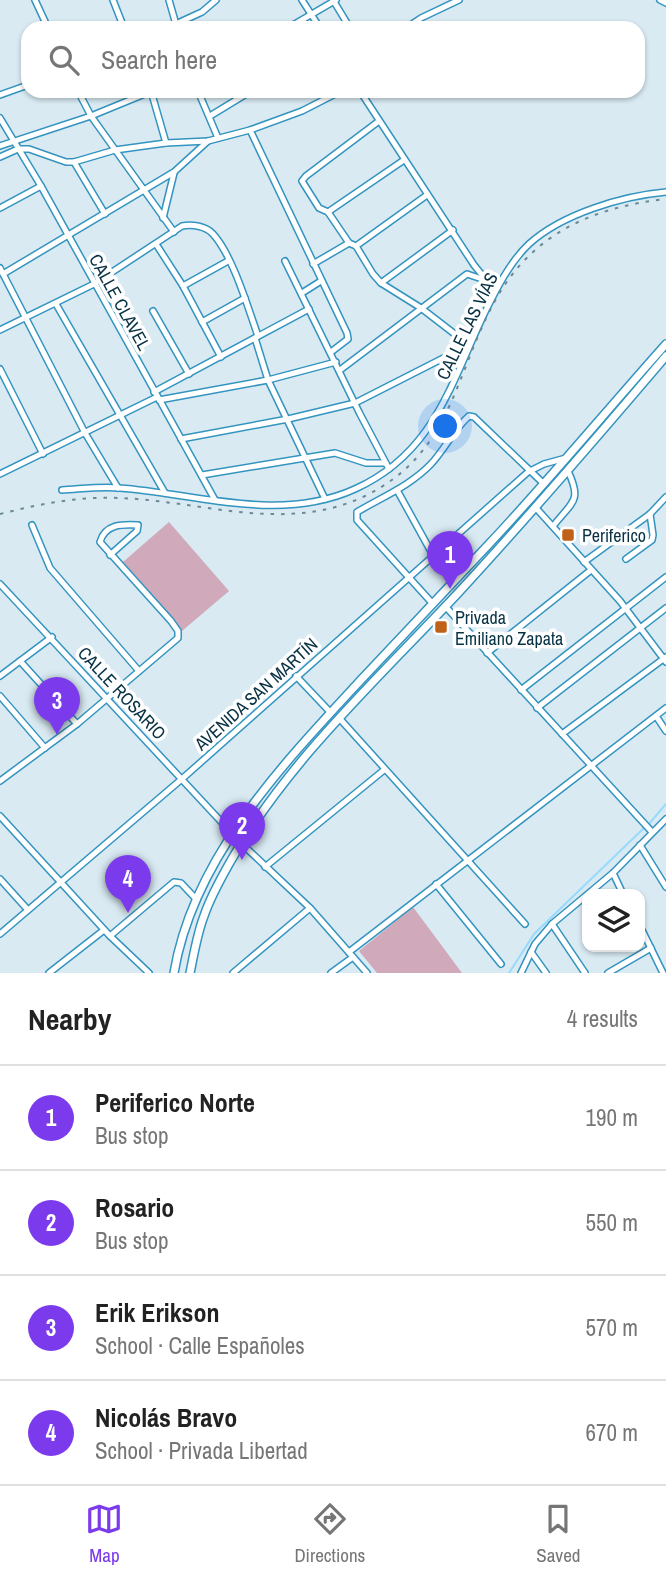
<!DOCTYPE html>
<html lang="en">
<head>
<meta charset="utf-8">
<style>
	:root { --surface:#fff; --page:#f2f2f2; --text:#222; --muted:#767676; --line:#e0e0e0; --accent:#7c3aed }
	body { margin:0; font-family:"Archivo Narrow",sans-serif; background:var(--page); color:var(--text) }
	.controls { position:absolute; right:21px; bottom:21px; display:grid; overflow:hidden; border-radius:14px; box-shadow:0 2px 5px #0004 }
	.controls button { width:63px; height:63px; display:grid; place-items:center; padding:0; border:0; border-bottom:2px solid var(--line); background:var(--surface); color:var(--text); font:35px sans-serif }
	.you { position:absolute; left:446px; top:427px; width:24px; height:24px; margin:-18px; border:5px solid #fff; border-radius:50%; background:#1a73e8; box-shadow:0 0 0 10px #1a73e833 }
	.badge { display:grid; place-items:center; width:46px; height:46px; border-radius:50%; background:var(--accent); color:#fff; font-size:23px; font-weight:700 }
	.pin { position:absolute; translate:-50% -58px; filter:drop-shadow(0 2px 4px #0008) }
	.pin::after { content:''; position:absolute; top:37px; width:24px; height:21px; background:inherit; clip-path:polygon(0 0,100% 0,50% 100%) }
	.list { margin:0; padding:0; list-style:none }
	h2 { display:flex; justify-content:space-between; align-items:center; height:91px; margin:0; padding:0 28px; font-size:30px }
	h2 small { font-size:23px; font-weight:400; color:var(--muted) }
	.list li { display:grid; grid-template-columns:46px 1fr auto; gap:21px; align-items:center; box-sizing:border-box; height:105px; padding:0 28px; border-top:2px solid var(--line) }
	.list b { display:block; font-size:26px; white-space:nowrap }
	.list p { margin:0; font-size:23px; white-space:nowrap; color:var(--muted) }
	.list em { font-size:23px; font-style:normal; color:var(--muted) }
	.icon { flex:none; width:38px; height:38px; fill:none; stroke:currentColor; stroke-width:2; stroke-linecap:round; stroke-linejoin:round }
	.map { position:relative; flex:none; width:666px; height:973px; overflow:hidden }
	.search { position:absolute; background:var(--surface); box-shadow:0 2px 5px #0004; left:21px; right:21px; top:21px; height:77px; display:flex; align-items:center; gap:18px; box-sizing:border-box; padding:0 24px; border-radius:21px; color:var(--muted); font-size:26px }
	.sheet { height:511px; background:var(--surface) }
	nav { display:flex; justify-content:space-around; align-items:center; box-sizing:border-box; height:98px; border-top:2px solid var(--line); background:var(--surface); font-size:19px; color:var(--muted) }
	nav a { display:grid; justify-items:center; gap:4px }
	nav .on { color:var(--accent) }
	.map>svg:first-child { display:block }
</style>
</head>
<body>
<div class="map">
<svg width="666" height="973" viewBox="0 0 666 973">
	<rect width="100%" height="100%" fill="#d9eaf3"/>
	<!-- grass -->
	<g fill="#d0aaba">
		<path d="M169,522L229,591L182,631L123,562Z"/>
		<path d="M413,907L462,973H377L359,951Z"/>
	</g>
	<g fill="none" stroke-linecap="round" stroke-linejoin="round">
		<!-- stream -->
		<g stroke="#98dafc" stroke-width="2">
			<path d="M648,825L666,804"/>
			<path d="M509,973L534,934L644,828"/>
		</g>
		<defs>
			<g id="street">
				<path d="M35,0L48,28"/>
				<path d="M113,0L124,28"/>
				<path d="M169,0L177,28"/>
				<path d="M302,0L320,28"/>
				<path d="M333,0L350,28"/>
				<path d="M660,0L666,3"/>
				<path d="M167,28L202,12L216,0"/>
				<path d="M288,28L336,0"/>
				<path d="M406,28L421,18L459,0"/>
				<path d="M78,91L91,116L174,232"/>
				<path d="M151,91L166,143"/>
				<path d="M198,91L218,138"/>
				<path d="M360,91L474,265L487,281L497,286"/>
				<path d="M0,95L28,85"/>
				<path d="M210,116L251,91"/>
				<path d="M0,118L41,186L215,500"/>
				<path d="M250,130L347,333L348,339L331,352"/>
				<path d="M0,146L91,116L152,91"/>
				<path d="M0,157L18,149H29L66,162H74L115,150L166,143L208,141L250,130L302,111L341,91"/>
				<path d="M74,162L105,214"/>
				<path d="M0,208L41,186"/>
				<path d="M328,212L404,160"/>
				<path d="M163,218L174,173"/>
				<path d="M156,244L183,286L221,357"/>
				<path d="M356,246L427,195"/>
				<path d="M285,261L360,414L389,469"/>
				<path d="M313,264L349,243"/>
				<path d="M0,268L85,433L118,488"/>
				<path d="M3,274L174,172L208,141"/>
				<path d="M381,283L453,230"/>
				<path d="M183,286L228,261"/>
				<path d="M302,293L321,281"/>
				<path d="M56,304L165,493"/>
				<path d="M153,311L189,374"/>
				<path d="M202,322L245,298"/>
				<path d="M0,330L94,284L182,226C192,224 206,226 213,234C233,256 248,308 258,336"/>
				<path d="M255,338L268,380L325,499"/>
				<path d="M0,369L43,454"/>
				<path d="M340,370L467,274L485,280"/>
				<path d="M154,392L309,309"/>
				<path d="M159,400L268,380L336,362"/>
				<path d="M181,439L288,419L355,403L469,345L421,308L381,283L373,274L356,246L349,243L328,212L319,208L302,181L306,176L379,121"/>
				<path d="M0,474L157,397"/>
				<path d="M202,475L335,453L366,463H385"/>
				<path d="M62,490C81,489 101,486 120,488C198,494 280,523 355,489C435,453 451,382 486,310C497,288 510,262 529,244C562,214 622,196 666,192"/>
				<path d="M397,490L434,557"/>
				<path d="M536,508L620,601L666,662"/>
				<path d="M32,525L50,568L139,671"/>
				<path d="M554,525C573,501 582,501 568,471"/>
				<path d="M626,559L652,540L653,535L650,514"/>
				<path d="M584,562L650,514L666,497"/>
				<path d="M0,584L241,843L310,908L367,973"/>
				<path d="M433,604L357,520V512C382,497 410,486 431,464C445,449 454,429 469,416L474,417L544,484"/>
				<path d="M445,606L652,832"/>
				<path d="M487,653L591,570"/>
				<path d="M20,661L77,724"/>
				<path d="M0,676L52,637"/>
				<path d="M296,676L331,713"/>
				<path d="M521,690L666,577"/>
				<path d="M0,696L45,748"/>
				<path d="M537,708L666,608"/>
				<path d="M656,716L666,731"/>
				<path d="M340,719L525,924"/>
				<path d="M562,734L666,657"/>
				<path d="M0,781L77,724L178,638V631L171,621L100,542C105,524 122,524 138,525L137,531L110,555"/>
				<path d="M0,816L110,936L149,973"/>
				<path d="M640,845L666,887"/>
				<path d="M265,867L384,770"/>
				<path d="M613,873L623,894"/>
				<path d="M0,879L28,910"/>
				<path d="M436,884L501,964"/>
				<path d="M552,924L585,973"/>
				<path d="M640,926L663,973"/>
				<path d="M0,934L183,778L528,472L544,464L566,458"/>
				<path d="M110,936L174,882L181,883L197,900"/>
				<path d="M349,952L666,708"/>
				<path d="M531,952L546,973"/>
				<path d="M49,973L104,930"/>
				<path d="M233,973L310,908"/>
				<path d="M331,973L353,957"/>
				<path d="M521,973L535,944L552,924L613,873L666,819"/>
				<path d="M608,973L651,948"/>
			</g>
			<g id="secondary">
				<path d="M174,973C193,858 283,764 359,682C403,635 447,589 490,543C551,478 607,410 666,344"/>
				<path d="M190,973C194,954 197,934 204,916C210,898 220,880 229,864C288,760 379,678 459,592C530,515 598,436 666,356"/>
			</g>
		</defs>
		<!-- street casing -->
		<use href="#street" stroke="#3394bf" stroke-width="8"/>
		<!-- secondary casing -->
		<use href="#secondary" stroke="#3394bf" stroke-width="10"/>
		<!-- street -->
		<use href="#street" stroke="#fff" stroke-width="5"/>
		<!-- secondary -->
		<use href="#secondary" stroke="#fff" stroke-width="7"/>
		<!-- rail -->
		<path stroke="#6b8a97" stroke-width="2" stroke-dasharray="3.5 7" stroke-linecap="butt" d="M0,514C40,504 79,496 120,498C202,501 286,534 365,496C453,453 454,374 496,299C533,233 594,207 666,199"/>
	</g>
	<!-- markers -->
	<g fill="#c0611a" stroke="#fff" stroke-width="2.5">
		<rect x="561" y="528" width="14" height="14" rx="3.5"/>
		<rect x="434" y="620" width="14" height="14" rx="3.5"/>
	</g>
	<g text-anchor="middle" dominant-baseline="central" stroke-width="7" stroke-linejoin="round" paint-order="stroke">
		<!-- street labels -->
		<g font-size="18" fill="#083244" stroke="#fff">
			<text transform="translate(120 302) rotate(61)">CALLE CLAVEL</text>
			<text transform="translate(467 326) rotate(-64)">CALLE LAS VÍAS</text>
			<text transform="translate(122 693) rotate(47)">CALLE ROSARIO</text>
			<text transform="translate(256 694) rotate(-42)">AVENIDA SAN MARTÍN</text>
		</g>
		<!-- poi labels -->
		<g font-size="18" fill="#083244" stroke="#fff" text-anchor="start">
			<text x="582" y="535">Periferico</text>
			<text x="455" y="617">Privada<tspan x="455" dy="21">Emiliano Zapata</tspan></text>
		</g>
	</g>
</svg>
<div class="controls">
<button><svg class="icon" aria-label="layers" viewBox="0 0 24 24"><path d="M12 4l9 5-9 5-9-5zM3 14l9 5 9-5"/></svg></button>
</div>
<div class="you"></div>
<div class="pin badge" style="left:450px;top:589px">1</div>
<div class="pin badge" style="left:242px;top:860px">2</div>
<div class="pin badge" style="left:57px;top:735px">3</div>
<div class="pin badge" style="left:128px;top:913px">4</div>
<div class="search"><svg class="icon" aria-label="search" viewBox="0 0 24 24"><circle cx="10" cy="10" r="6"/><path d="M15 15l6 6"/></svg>Search here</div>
</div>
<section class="sheet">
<h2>Nearby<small>4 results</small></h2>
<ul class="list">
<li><span class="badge">1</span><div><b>Periferico Norte</b><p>Bus stop</p></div><em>190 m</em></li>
<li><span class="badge">2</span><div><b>Rosario</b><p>Bus stop</p></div><em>550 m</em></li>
<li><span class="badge">3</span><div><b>Erik Erikson</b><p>School · Calle Españoles</p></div><em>570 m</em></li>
<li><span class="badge">4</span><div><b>Nicolás Bravo</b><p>School · Privada Libertad</p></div><em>670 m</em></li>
</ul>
</section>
<nav>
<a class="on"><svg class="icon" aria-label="map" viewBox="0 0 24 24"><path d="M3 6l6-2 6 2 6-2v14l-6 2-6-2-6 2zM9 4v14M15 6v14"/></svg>Map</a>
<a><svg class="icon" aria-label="directions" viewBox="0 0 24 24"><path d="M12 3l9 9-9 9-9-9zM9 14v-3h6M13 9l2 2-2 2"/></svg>Directions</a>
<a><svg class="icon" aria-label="saved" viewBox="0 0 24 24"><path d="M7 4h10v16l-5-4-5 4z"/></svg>Saved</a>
</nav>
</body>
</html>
